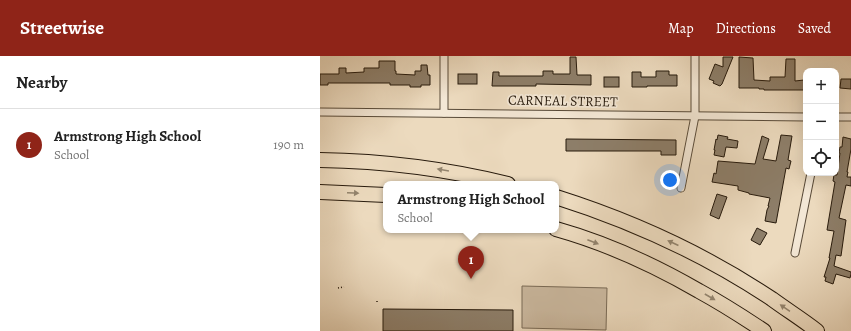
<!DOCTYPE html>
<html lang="en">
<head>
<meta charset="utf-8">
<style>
	:root { --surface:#fff; --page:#f2f2f2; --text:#222; --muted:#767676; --line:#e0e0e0; --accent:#8f2418 }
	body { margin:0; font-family:Alegreya,serif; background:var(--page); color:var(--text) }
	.controls { position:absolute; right:12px; top:12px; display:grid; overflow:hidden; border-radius:8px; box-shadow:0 4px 16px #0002 }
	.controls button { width:36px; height:36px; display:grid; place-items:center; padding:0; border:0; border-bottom:1px solid var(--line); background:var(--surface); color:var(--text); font:20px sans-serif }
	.you { position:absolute; left:350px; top:124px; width:14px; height:14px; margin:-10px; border:3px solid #fff; border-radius:50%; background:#1a73e8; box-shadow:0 0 0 6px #1a73e833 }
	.badge { display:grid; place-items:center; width:26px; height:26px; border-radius:50%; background:var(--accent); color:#fff; font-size:13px; font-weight:700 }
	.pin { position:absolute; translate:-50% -33px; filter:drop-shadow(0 1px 2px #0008) }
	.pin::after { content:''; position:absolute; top:21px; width:14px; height:12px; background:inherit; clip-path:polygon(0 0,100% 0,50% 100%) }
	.popup { position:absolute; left:63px; top:125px; width:176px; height:52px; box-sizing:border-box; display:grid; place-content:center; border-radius:8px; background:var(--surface); filter:drop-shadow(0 1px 3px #0005); font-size:13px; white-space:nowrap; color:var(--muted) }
	.popup b { font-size:15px; color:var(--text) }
	.popup::after { content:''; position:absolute; left:50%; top:100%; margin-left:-8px; border:8px solid transparent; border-top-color:var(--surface) }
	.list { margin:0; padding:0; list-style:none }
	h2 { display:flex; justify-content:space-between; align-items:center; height:52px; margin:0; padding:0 16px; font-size:17px }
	h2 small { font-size:13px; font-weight:400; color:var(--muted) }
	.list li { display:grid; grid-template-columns:26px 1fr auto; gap:12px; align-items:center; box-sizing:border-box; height:72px; padding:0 16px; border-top:1px solid var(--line) }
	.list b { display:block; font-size:15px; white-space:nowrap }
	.list p { margin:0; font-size:13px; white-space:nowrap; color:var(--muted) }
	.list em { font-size:13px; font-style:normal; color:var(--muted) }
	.icon { flex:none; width:22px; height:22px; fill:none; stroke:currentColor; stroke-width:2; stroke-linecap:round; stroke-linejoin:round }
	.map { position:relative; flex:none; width:531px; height:275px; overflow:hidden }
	header { display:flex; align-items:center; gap:24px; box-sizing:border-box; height:56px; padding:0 20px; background:var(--accent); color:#fff }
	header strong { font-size:19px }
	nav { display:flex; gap:22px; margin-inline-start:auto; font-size:14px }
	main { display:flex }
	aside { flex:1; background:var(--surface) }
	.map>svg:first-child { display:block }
</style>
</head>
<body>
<header>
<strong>Streetwise</strong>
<nav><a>Map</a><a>Directions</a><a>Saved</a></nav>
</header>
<main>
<aside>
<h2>Nearby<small></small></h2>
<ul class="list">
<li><span class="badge">1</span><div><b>Armstrong High School</b><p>School</p></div><em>190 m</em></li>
</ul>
</aside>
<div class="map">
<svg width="531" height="275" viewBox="0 0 531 275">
	<rect width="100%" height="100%" fill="#ecdabe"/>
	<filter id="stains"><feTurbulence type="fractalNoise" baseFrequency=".005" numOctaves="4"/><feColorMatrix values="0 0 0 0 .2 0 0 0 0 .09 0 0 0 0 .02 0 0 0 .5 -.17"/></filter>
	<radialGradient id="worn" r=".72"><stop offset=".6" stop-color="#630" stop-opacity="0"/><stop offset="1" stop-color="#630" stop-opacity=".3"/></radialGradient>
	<!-- green -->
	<path fill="#cbb9a0" stroke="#796a56" d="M202,230L287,232L286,274L202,272Z"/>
	<!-- building -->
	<g fill="#8d7e69" stroke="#271a0c">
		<path d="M250,1H256L257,19H271V29L216,28V30H172L173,16H179V20H223V15H233V18H250Z"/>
		<path d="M403,1H413L402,28L400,30L393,27L394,25L389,23L395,8L403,11Z"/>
		<path d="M419,1L433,2L434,24L450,25V21H465L466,3H475V25L484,24V34H444V33H439V32H419Z"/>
		<path d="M59,5H75V15H76V18L95,19V15H101V9H107L108,19H110V29H101V31H90V29H70V27H8V29H0V18H19V12H26V17L44,16V12H59Z"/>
		<path d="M336,15H349V19H357V30H327V31H312V16H321V21H336Z"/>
		<rect x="138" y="18" width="19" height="10"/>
		<rect x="284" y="21" width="15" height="10"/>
		<path d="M521,23H531V33L520,32Z"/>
		<path d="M398,79L408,81L407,83L418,85L417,92L406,91L404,101L394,99L395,94H394L396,83L397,84Z"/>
		<path d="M461,79L472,80L468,104L471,105L469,113L466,112L456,167L445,165L447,154L449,150H448L450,142L429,138V137L418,134V130L392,126L394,117L396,118L398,105L435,108L442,80L449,83L443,103L456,105Z"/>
		<path d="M523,81L531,83V93L527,116H528L527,121H531V130L526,129L519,162L526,164L521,200L516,199L514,210L531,216V218L530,222L516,218L513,228L505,225L506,221H504L510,202H509L514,175L507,174L515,126L513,125L514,119H517L520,97H519L520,91H522Z"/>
		<path d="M246,83L356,84V99H341V95H246Z"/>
		<path d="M397,138L407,141L399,163L390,159Z"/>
		<path d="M437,172L447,177L440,189L431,184Z"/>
		<path d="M63,253L193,254V275H63Z"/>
	</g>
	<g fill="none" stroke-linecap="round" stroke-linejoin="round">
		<defs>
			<g id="street">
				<path d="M0,56L486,61"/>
				<path d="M124,57V0"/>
				<path d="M516,61H531"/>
				<path d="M361,132L375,60V0"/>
				<path d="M475,197L491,117"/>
			</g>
			<g id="highway">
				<path d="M0,104C64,105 127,113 188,128"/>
				<path d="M0,136L66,139"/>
				<path d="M236,141C312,165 386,199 452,243C467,254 483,264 497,275"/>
				<path d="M236,173C286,187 334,209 379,235C401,247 423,261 444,275"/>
			</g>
		</defs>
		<!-- street casing -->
		<use href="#street" stroke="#584a38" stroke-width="9"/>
		<!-- highway casing -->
		<use href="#highway" stroke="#271a0c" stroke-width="16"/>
		<!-- path -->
		<g stroke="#271a0c" stroke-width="1.5" stroke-dasharray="1 2" stroke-linecap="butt">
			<path d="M18,232L24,231"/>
			<path d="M57,245V247"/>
		</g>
		<!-- street -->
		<use href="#street" stroke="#f3e7d5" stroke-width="7"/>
		<!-- highway -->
		<use href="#highway" stroke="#ecdabe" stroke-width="14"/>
	</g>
	<!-- one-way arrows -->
	<defs><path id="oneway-solid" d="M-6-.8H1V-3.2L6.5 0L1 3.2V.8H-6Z"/></defs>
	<g fill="#93846e">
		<use href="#oneway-solid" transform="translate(123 114) rotate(-170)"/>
		<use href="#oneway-solid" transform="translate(33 137) rotate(3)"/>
		<use href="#oneway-solid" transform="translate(273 186) rotate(21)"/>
		<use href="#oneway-solid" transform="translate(353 187) rotate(-155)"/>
		<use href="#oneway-solid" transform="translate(390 241) rotate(30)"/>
		<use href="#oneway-solid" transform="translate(465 252) rotate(-146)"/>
	</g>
	<g text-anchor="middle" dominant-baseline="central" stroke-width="3.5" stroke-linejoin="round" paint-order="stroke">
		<!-- street labels -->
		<g font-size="14" fill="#271a0c" stroke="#f3e7d5">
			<text transform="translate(243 45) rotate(1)">CARNEAL STREET</text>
		</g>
	</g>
	<rect width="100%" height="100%" filter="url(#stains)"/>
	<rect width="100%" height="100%" fill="url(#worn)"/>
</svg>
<div class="controls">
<button>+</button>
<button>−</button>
<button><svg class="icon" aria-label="locate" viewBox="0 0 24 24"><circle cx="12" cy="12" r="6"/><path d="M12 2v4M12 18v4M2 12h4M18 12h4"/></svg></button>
</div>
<div class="you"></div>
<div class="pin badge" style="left:151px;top:223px">1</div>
<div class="popup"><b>Armstrong High School</b>School</div>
</div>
</main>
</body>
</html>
